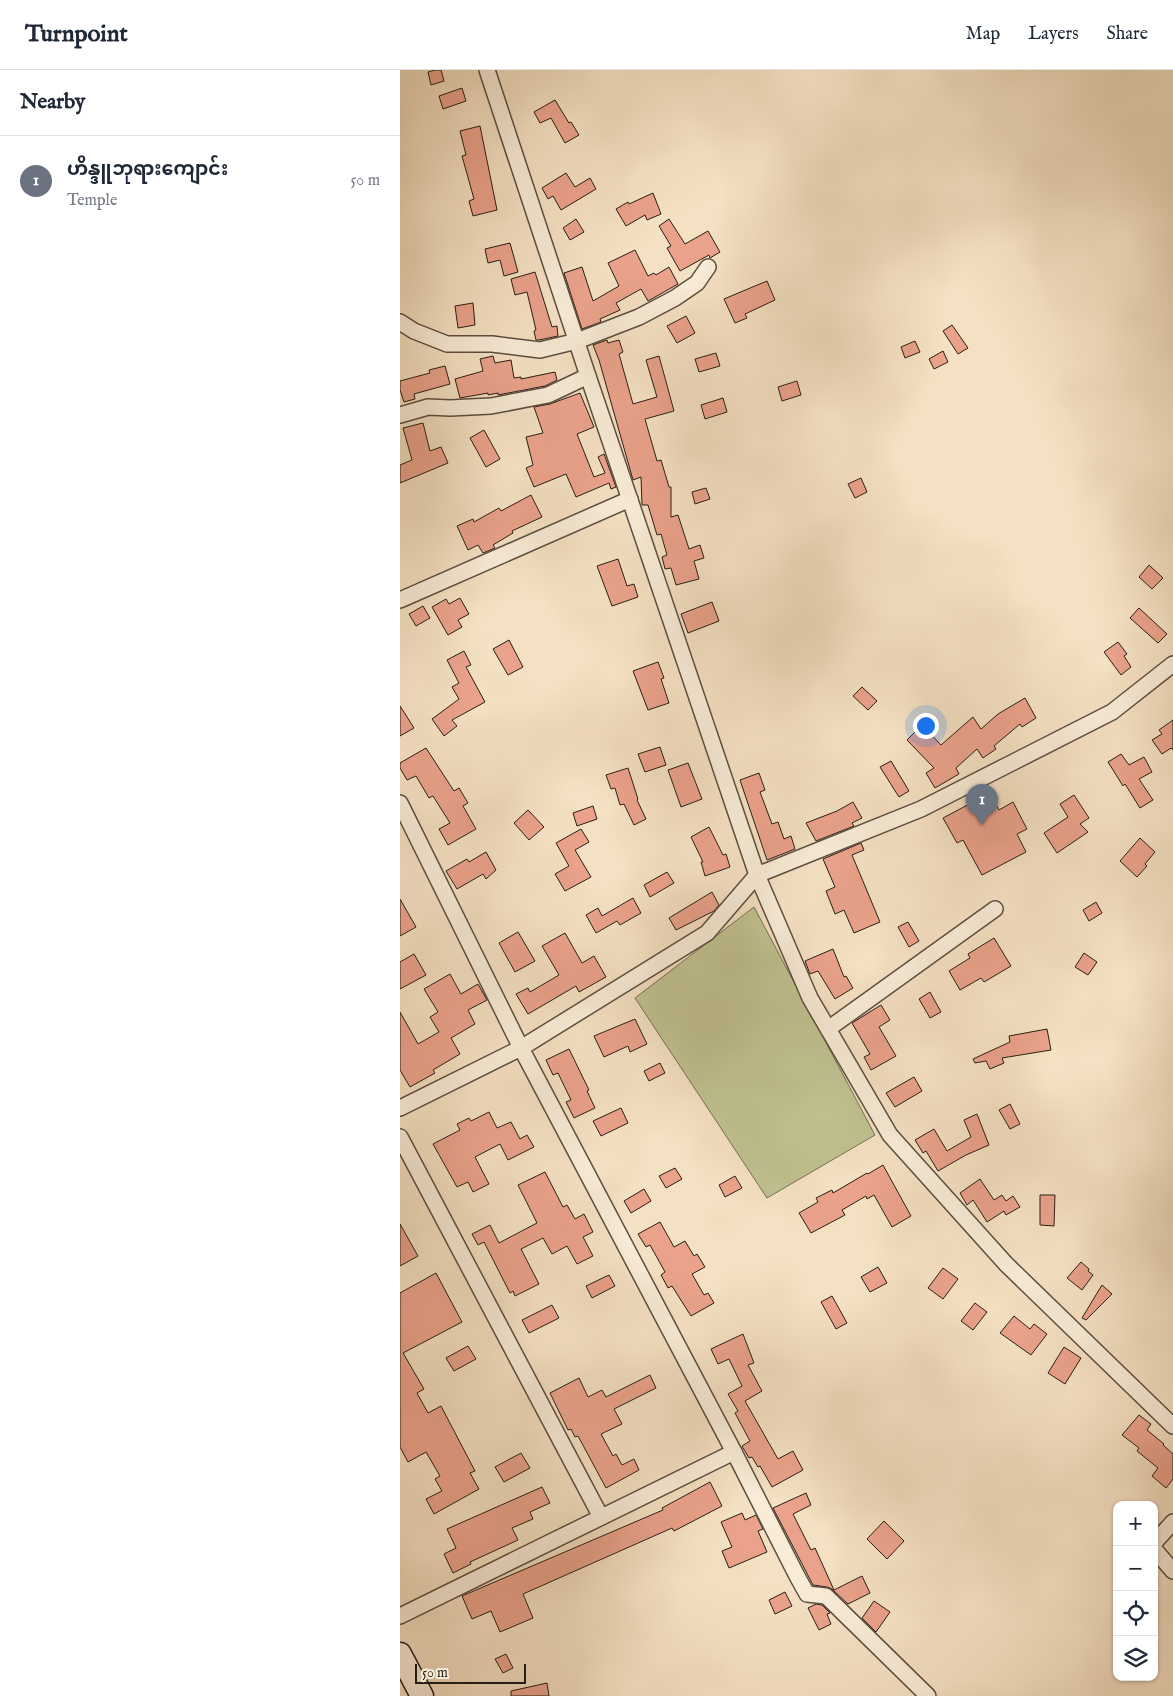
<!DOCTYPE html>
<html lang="en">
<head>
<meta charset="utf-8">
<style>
	:root { --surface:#fff; --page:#f2f2f3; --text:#1f2937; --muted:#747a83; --line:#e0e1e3; --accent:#b45309 }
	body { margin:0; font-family:"IM FELL English","Noto Sans Myanmar",serif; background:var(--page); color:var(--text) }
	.controls { position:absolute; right:15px; bottom:15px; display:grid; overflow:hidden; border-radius:10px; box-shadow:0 1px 4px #0004 }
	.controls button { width:45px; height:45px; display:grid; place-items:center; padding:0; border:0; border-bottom:1px solid var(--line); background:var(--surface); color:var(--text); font:25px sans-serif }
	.scale { position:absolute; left:15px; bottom:12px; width:111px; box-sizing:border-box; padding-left:5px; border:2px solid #291e15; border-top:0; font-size:14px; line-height:18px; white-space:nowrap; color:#291e15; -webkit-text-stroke:4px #f8ebd7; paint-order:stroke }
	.you { position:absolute; left:525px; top:655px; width:18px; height:18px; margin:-12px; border:4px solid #fff; border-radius:50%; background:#1a73e8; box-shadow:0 0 0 8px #1a73e833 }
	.badge { display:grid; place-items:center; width:32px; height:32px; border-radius:50%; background:var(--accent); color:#fff; font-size:16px; font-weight:700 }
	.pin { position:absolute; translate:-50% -41px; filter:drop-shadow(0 1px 2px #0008) }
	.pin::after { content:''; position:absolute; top:26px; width:18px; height:15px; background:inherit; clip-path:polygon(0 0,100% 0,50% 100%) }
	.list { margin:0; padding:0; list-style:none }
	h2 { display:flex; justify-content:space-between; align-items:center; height:65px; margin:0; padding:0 20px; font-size:21px }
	h2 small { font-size:16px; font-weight:400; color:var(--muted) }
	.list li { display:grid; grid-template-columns:32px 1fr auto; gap:15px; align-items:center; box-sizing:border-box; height:90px; padding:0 20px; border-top:1px solid var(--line) }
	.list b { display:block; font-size:19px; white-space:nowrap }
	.list p { margin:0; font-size:16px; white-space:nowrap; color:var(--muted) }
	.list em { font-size:16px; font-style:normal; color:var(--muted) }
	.icon { flex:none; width:28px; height:28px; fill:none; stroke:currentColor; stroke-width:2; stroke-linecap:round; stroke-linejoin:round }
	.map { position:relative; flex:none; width:773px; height:1626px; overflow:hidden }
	header { display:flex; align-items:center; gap:30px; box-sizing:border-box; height:70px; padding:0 25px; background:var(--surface); border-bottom:1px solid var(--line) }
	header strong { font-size:24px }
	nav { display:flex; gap:28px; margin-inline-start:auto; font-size:18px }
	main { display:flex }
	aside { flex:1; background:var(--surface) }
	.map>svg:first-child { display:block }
</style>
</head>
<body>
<header>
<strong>Turnpoint</strong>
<nav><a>Map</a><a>Layers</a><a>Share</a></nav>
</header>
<main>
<aside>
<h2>Nearby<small></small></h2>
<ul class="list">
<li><span class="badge" style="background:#6b7280">1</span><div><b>ဟိန္ဒူဘုရားကျောင်း</b><p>Temple</p></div><em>50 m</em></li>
</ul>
</aside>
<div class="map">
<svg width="773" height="1626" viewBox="0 0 773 1626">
	<rect width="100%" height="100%" fill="#f4e0c2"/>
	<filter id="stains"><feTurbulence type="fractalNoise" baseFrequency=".004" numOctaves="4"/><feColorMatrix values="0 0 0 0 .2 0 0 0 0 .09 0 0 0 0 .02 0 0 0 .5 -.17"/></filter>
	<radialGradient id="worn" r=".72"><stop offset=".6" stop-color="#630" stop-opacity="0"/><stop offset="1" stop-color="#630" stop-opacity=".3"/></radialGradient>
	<!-- green -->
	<path fill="#c0c190" stroke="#747052" d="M354,837L475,1065L367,1128L235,928Z"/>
	<!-- building -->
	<g fill="#eaa28b" stroke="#291e15">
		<path d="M35,0H41L44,11L31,15L28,2Z"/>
		<path d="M62,18L66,31L43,39L39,26Z"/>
		<path d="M155,30L169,53L171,52L179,65L165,73L151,48L140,53L134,42Z"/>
		<path d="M80,56L97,140L73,146L69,131L74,129L62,86L66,85L60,61Z"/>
		<path d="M166,103L175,117L190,108L196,119L161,140L153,126L148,129L142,118Z"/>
		<path d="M253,123L261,144L247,150L245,145L226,156L216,139L228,132L229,134Z"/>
		<path d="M176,149L184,162L170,170L163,158Z"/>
		<path d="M269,149L285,174L308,161L320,182L310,188L309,185L280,201L267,178L271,176L259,156Z"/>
		<path d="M110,173L118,202L104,206L100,190L88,193L85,179Z"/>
		<path d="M235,180L248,206L254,203L256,205L269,197L278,214L248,231L241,219L216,233L220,240L200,249L201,252L182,259L164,203L182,197L193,231L219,216L208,193Z"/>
		<path d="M135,202L152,257L157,256L158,266L139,270H136L134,261L136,260L127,222L115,225L111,209Z"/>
		<path d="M367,211L375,230L345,244L347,248L335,253L324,229Z"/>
		<path d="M73,233L75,255L58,258L55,236Z"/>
		<path d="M286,246L295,263L277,273L267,256Z"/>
		<path d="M552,255L568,278L558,284L543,261Z"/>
		<path d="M207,270L208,273L219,270L223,282L219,284L233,334L257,327L246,290L259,286L274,341L245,349L257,391L261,390L269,417H271V447L278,445L289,479L300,475L304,488L294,491L299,509L276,515L271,498L265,499L262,487L267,485L261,464L257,465L248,435H242L241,407L233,410L199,290L193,275Z"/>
		<path d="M515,271L520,282L505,288L501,277Z"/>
		<path d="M543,281L548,292L534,299L529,289Z"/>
		<path d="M316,283L320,296L299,302L295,289Z"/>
		<path d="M93,286L95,293L111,290L114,308L121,307V309L155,302L157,310L145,316L98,325V323L88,325V323L60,328L55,309L83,301L80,289Z"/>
		<path d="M45,296L50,314L14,324L15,329L4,332L0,320V311L30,303L29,300Z"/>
		<path d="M397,311L401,325L382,331L378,317Z"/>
		<path d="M180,323L194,357L177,364L194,407L205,403L198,387L204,384L216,417L211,419L209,413L176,427L166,404L134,417L126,398L133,395L126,367L143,363L134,337L150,334Z"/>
		<path d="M323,328L327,342L305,349L301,335Z"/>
		<path d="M23,353L30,381L41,377L48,393L0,413V395L12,390L3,358Z"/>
		<path d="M84,360L100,389L86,397L70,368Z"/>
		<path d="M461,408L467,422L455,428L448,414Z"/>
		<path d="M306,418L310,429L295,434L292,422Z"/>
		<path d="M131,425L142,447L112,461L113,463L93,475L95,478L83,483L78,475L68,480L57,456L73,449L74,452L99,438L101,441Z"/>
		<path d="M218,489L227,516L234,514L238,527L212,536L197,496Z"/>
		<path d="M749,495L763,508L752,519L739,507Z"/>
		<path d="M60,528L69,544L58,550L62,557L48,565L32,537L46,529L49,534Z"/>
		<path d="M312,532L319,551L288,563L281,544Z"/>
		<path d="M23,536L30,548L16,556L9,544Z"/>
		<path d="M739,538L767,564L758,573L730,548Z"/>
		<path d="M109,570L123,597L108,605L93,579Z"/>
		<path d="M718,572L727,584L724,586L731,597L721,605L704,582Z"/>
		<path d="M64,581L71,595L66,597L85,632L52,650L57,656L44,666L32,649L59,629L52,617L59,613L47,590Z"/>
		<path d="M258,592L264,608L261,609L269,633L248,640L233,601Z"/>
		<path d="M462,617L477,631L468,640L453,626Z"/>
		<path d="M625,628L636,648L622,657L620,654L594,676L596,679L583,688L577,679L556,698L559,704L535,718L526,703L534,698L507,670L522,655L541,675L573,647L581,659L598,644Z"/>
		<path d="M0,636L14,658L0,666Z"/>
		<path d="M773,650V680L771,678L762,684L752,670L762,664L759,660Z"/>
		<path d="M260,677L266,695L245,702L238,684Z"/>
		<path d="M26,678L54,721L59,718L68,733L63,736L76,759L48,775L39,759L50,753L33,726L29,728L16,706L7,710L0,698V693Z"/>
		<path d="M721,684L729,695L744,687L752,702L739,709L753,730L740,738L725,714L723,716L708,692Z"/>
		<path d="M491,691L509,721L499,727L480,697Z"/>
		<path d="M288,693L302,729L281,737L268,700Z"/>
		<path d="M228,698L238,729L237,730L246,749L234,755L224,734L220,735L215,718L211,719L206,705Z"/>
		<path d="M359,703L365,720L360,722L372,754L378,752L384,769L391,766L395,779L367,790L340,710Z"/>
		<path d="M590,723L599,740L613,732L627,759L617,764L626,782L582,805L563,770L557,773L543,748Z"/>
		<path d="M674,725L689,748L680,754L688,762L657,783L644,763L668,747L660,734Z"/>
		<path d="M453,732L462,748L452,753L454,756L416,771L406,753L437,741Z"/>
		<path d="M193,736L197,749L177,756L173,743Z"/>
		<path d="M128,740L144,757L129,770L114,753Z"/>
		<path d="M309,757L323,785L326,784L330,797L305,806L301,792H303L291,767Z"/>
		<path d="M181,759L189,772L175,780L191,807L165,821L155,804L169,796L156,773Z"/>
		<path d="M740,768L755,782L745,794L747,796L737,807L720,791Z"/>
		<path d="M461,773L464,780L452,785L480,852L454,863L444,840L435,844L426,821L435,817L423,789Z"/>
		<path d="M86,782L96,800L86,809L83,804L57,819L46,801L67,789L69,792Z"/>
		<path d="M267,802L274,813L250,827L244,815Z"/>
		<path d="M312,822L319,835L314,841L276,860L269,848Z"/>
		<path d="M233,828L241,843L220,855L217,851L196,863L186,845L198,838L202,846Z"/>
		<path d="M0,829L16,857L0,866Z"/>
		<path d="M696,832L702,843L689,851L683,840Z"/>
		<path d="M508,852L519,871L509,877L498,857Z"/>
		<path d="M118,862L135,891L115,902L99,873Z"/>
		<path d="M165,863L182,893L194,886L206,907L179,922L176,916L128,944L116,924L128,918L130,922L159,905L142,876Z"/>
		<path d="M594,868L611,896L584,912L581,908L560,920L549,901L570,888L568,884Z"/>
		<path d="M433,879L444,907L446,906L453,918L435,929L418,901L410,904L405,891Z"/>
		<path d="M684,883L697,892L688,905L675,897Z"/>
		<path d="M14,884L26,905L0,919V892Z"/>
		<path d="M50,904L61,924L78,914L87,930L68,940L75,954L51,968L60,984L33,1000L35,1003L10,1017L0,1000V942L18,974L39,962L30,947L38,942L24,919Z"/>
		<path d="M530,922L541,942L530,948L519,929Z"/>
		<path d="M481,935L490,950L479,957L496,986L471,1000L464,987L470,984L452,953Z"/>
		<path d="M235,949L247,974L230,982L228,976L204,987L194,966Z"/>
		<path d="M647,959L651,980L602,988L604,993L590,999L586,991L575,993L573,989L610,972L609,966Z"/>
		<path d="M169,979L189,1020L187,1021L195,1038L174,1048L166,1032L171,1030L158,1003L153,1005L146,990Z"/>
		<path d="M260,993L265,1003L249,1011L244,1001Z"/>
		<path d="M514,1007L522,1021L495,1037L486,1023Z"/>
		<path d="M610,1034L620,1054L610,1059L599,1040Z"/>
		<path d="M221,1038L228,1053L201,1066L193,1051Z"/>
		<path d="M89,1042L97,1058L111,1052L120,1069L127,1065L134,1077L108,1090L100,1074L75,1087L89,1114L73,1122L68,1112L57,1117L33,1074L60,1060L57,1054L69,1048L71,1051Z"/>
		<path d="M577,1044L589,1075L566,1085L538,1101L526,1081L523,1083L515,1070L534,1059L547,1081L571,1067L564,1050Z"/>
		<path d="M483,1095L511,1146L492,1157L474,1125L467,1129L466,1126L442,1140L445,1145L411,1163L399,1143L418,1132L416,1128L432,1120L433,1123L467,1103L468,1104Z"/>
		<path d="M275,1098L282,1109L266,1118L259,1106Z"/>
		<path d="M145,1102L163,1137L167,1135L175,1149L184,1144L193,1162L183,1167L193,1186L177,1194L167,1176L152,1184L143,1168L121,1179L139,1214L115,1226L113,1221L110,1223L84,1172L78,1175L72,1164L90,1155L99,1173L137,1153L118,1115Z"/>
		<path d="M335,1106L342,1118L325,1127L319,1115Z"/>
		<path d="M580,1109L594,1130L602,1125L606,1131L613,1126L620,1137L606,1145L604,1141L587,1152L573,1130L567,1135L560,1123Z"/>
		<path d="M244,1119L251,1131L231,1143L224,1131Z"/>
		<path d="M640,1125H655L654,1156L640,1155Z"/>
		<path d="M260,1152L274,1177L285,1171L294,1186L297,1184L305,1197L292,1204L304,1225L308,1223L314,1233L291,1246L272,1216L268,1218L261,1205L265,1202L250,1175L246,1177L238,1164Z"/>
		<path d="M0,1154L18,1186L0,1196Z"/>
		<path d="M681,1192L689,1199L688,1201L693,1205L682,1220L667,1208Z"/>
		<path d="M478,1197L487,1213L470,1222L461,1207Z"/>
		<path d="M543,1198L558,1209L543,1229L528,1218Z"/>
		<path d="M36,1203L62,1252L3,1283L24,1319L17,1323L28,1343L41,1336L75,1401L70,1403L79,1419L34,1444L26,1429L42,1421L35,1409L40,1406L26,1382L8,1392L0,1377V1223Z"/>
		<path d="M209,1205L215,1216L192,1228L186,1216Z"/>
		<path d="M702,1215L712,1224L686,1250L682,1248Z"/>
		<path d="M432,1226L447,1253L436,1259L421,1232Z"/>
		<path d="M575,1233L587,1242L573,1260L561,1251Z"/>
		<path d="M152,1235L159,1248L129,1263L122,1250Z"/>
		<path d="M614,1246L630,1259L634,1254L647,1264L631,1285L600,1263Z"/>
		<path d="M343,1264L354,1293L348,1295L362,1321L345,1331L378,1389L393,1381L403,1400L372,1417L360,1396L358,1397L352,1387L349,1388L342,1376L350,1371L335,1343L338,1341L328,1324L342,1316L329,1289L318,1294L311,1279Z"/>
		<path d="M68,1276L76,1289L54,1301L46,1288Z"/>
		<path d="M664,1277L681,1288L665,1314L648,1303Z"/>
		<path d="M250,1305L256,1318L214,1339L222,1354L201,1364L213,1386L216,1384L222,1395L234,1389L239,1400L206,1418L178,1366L175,1367L171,1359L168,1360L150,1323L179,1308L188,1327L202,1320L206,1327Z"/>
		<path d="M739,1345L751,1354L747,1360L764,1374L763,1375L773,1384V1409L766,1418L752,1406L758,1398L737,1381L739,1378L722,1365Z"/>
		<path d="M121,1383L130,1398L104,1412L95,1397Z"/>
		<path d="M310,1412L322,1436L274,1461L272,1458L123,1524L133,1548L100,1562L91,1541L72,1549L62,1526L263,1440L262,1438Z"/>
		<path d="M142,1417L150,1433L130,1442L133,1449L112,1458L118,1470L70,1492L71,1494L53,1503L44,1484L56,1478L47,1459Z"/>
		<path d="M406,1423L411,1435L393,1444L411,1480L415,1478L434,1520L462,1506L470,1523L448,1534L432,1519L427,1517L413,1515L373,1438Z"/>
		<path d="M342,1443L345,1450L356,1445L363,1459L358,1461L367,1482L329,1498L322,1481L332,1477L321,1452Z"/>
		<path d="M484,1451L504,1471L487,1489L467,1469Z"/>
		<path d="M385,1522L392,1536L375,1544L369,1530Z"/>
		<path d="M474,1531L490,1542L476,1562L462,1548Z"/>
		<path d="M416,1534L422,1535L430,1543L427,1544L431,1554L419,1560L408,1538Z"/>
		<path d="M106,1584L113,1598L103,1603L95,1589Z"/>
		<path d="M147,1613L149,1626H111V1621Z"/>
	</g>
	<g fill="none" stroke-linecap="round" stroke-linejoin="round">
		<defs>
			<g id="street">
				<path d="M87,0L188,306L357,805L410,928L490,1065L606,1194L773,1356"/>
				<path d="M0,252L14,261L47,274H92L140,280L177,271L239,247L275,228L297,213L308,197"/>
				<path d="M0,345L28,337L50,338L91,336L148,325L188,306"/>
				<path d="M0,530L230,429"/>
				<path d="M0,733L121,978L334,1382L397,1506L407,1524L426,1526L528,1626"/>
				<path d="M428,959L595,839"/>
				<path d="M0,1038L121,978L307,863L357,805L521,739L712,642L773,594"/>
				<path d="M0,1067L201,1447"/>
				<path d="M754,1473L773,1452"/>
				<path d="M754,1479L773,1501"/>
				<path d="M0,1546L334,1382"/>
			</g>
			<path id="secondary" d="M0,1584L22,1626"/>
		</defs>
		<!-- street casing -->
		<use href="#street" stroke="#5c4e40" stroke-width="18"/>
		<!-- secondary casing -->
		<use href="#secondary" stroke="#291e15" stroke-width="25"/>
		<!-- street -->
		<use href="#street" stroke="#f8ebd7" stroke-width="15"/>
		<!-- secondary -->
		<use href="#secondary" stroke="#f8ebd7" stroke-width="22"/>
	</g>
	<rect width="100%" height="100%" filter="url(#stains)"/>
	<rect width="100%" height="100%" fill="url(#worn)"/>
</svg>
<div class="controls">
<button>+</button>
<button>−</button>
<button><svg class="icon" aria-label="locate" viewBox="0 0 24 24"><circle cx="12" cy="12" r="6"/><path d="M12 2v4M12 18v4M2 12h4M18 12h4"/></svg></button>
<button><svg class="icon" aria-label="layers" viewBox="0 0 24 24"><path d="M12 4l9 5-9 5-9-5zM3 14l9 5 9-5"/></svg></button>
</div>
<div class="scale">50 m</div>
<div class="you"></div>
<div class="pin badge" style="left:582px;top:755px;background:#6b7280">1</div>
</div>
</main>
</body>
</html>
